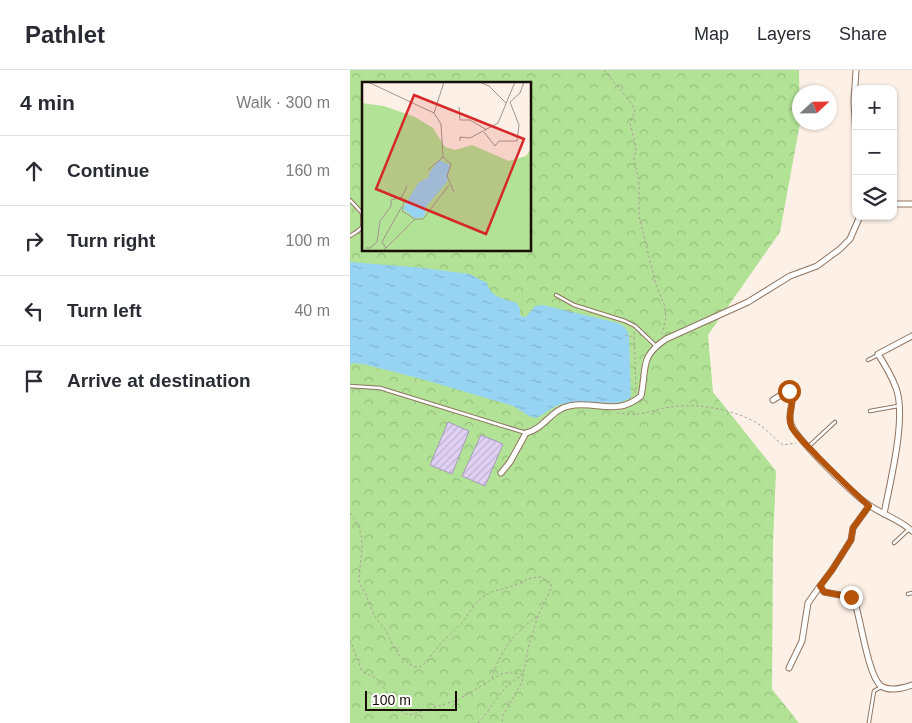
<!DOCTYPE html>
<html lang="en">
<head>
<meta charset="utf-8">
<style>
	:root { --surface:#fff; --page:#f2f2f3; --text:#2b2b33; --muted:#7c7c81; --line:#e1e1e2 }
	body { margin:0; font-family:Arial,sans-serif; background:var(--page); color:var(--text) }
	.controls { position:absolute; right:15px; top:15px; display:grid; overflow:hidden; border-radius:10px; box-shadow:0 1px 4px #0004 }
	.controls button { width:45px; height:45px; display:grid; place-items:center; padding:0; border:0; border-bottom:1px solid var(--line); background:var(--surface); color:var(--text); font:25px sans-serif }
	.compass { position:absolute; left:442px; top:15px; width:45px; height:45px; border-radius:50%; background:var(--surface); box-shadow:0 1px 4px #0004; rotate:68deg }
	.scale { position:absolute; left:15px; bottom:12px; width:92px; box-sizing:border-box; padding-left:5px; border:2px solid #190e06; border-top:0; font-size:14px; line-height:18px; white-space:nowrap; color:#190e06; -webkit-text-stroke:4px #fff; paint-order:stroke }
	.stop { position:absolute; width:15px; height:15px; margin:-11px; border:4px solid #b45309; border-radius:50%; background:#fff }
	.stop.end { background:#b45309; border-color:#fff; box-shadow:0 1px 5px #0008 }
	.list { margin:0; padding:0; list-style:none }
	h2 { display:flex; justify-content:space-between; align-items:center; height:65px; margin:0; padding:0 20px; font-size:21px }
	h2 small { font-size:16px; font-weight:400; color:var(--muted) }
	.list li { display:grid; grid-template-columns:32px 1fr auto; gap:15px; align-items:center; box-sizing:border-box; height:70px; padding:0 20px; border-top:1px solid var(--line) }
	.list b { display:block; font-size:19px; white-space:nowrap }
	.list em { font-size:16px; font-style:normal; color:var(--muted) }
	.icon { flex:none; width:28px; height:28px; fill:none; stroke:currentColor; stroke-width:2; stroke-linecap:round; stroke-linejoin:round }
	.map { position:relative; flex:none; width:562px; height:653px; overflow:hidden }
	header { display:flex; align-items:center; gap:30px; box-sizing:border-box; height:70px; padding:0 25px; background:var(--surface); border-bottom:1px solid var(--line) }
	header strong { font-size:24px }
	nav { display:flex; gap:28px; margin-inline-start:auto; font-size:18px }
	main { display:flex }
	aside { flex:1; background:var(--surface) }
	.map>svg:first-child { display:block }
</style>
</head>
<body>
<header>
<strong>Pathlet</strong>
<nav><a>Map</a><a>Layers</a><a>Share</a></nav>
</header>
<main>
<aside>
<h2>4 min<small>Walk · 300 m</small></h2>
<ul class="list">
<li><svg class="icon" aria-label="ahead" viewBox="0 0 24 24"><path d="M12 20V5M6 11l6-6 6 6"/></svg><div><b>Continue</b></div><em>160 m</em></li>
<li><svg class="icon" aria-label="right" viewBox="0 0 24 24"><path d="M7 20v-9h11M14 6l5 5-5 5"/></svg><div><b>Turn right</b></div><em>100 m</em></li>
<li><svg class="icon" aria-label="left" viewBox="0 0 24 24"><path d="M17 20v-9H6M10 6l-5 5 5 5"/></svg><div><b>Turn left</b></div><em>40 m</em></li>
<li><svg class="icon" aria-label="arrive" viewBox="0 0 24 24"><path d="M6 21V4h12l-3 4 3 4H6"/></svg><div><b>Arrive at destination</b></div></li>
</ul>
</aside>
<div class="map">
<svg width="562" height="653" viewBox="0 0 562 653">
	<defs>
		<pattern id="forest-crowns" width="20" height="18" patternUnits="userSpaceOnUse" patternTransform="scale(1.25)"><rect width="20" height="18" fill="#b1e295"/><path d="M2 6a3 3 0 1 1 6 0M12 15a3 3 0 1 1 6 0" fill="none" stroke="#98c17f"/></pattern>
		<pattern id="water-ripples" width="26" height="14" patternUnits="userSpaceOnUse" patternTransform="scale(1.25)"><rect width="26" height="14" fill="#97d4f4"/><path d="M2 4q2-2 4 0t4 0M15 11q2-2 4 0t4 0" fill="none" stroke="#82b5d0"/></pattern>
		<pattern id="building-hatch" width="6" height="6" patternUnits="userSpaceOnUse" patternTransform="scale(1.25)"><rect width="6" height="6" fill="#e0d1f4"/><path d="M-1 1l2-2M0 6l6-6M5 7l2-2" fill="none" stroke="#c0b2d0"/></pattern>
	</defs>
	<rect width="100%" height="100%" fill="#fdf0e6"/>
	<!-- forest -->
	<path fill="url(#forest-crowns)" fill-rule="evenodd" d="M0,0H449L450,53L430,162L358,265L363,322L426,401L423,474L422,619L449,653H0ZM14,14H180V180H14Z"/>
	<!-- water -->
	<path fill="url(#water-ripples)" d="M0,192L74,198L119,204L137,213C140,227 154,229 167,233L170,239V246L176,247L185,236L193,235L268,253L275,257L279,265L281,328L268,333L224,332L212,334L204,337L187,348L181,347L163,336L68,308L13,294L3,293L0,295Z"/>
	<!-- building -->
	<g fill="url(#building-hatch)" stroke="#a89aba">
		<path d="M98,352L119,361L102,404L80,395Z"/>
		<path d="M131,365L153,374L135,416L112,406Z"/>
	</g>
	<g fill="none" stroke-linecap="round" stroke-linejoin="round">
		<defs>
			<g id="service">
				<path d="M0,130L13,144"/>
				<path d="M0,166C13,158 14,159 12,143"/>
				<path d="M206,225L224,235L275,251L285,256L306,276"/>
				<path d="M518,290L528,285"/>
				<path d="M0,316L30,318L176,363"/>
				<path d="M520,341L548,336"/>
				<path d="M458,377L485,352"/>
				<path d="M544,473L558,460"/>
				<path d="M558,524L562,523"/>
				<path d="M519,652L524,621L531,617"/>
			</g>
			<g id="minor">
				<path d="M506,69L504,31L506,0"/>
				<path d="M543,134H562"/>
				<path d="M423,330L437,321L442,324C444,334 437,344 441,354C446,369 504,425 519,435C533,445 549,449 562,461"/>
				<path d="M151,403L160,392L176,363C194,359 202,339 219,336C245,330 266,347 291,326C297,298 289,287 316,269L398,232L440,206L467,196L490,179L500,169L510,146"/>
				<path d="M519,436L503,458L501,470L482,500L470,516L474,522L501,527L504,529C510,546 518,606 531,616C540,622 553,618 562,615"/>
				<path d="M534,444C540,412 557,347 546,318C542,307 535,295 528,284L562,266"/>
				<path d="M439,598L452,571L458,533L470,516"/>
			</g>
		</defs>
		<!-- service casing -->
		<use href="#service" stroke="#91745f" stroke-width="4.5"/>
		<!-- minor casing -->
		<use href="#minor" stroke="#91745f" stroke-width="7"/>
		<!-- path -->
		<g stroke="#aa9e95" stroke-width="1" stroke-dasharray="2.5 2.5" stroke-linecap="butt">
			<path d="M254,0L281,33L285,41L280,53L286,78L284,90L289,110V146L306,215L314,234L316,247L312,264"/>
			<path d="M284,262L286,320"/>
			<path d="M275,265L284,267"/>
			<path d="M267,343C276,344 285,345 294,343C303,341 311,338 320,337C349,333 385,339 410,355C418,361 425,369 433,375L446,373"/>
			<path d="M0,443C20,469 9,484 9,513C17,523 19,534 24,545C27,551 33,556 36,561C45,579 46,586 65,597H70L76,592L92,572L111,554L124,536L132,527L142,522L165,515L181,508L191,507L201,513V519L188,546L179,574L172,612L153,645L152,653"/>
			<path d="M0,570L12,601C18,605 25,606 30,612C39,623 44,641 60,645L108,630L151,604L162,602L172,605"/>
			<path d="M142,608C151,579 164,563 188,546"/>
			<path d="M128,653C143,638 152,614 172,606"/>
		</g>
		<!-- service -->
		<use href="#service" stroke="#fff" stroke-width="2.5"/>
		<!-- minor -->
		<use href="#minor" stroke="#fff" stroke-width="5"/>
	</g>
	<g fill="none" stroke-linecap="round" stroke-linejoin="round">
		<!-- route -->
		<path stroke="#b45309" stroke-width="6" d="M439,321C448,329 435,345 442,358C449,369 459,377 468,387C485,404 501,420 519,436L503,458L501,470L482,500L470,516L474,522L501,527"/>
	</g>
	<!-- overview -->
	<g transform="translate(12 12)">
		<rect width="169" height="169" fill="#fdf0e6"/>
		<path d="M0,21L22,24L53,35L71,46L83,65L93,68L110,63L147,79L164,74L169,67V168H0Z" fill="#b1e295"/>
		<path d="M77,78L88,83L85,100L64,125L62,135L53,136L41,127L56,101L67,95V91Z" fill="#97d4f4"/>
		<path fill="none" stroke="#a2968c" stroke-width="1" d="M6,0L72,31M82,0L72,31L79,42L81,75L89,82L85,94L92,110M117,0L127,4L144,21M97,25L98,38H108L125,48M122,50L133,64L137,59H155L157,43L148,20L158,11L162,0M98,59V55L108,56L136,41L153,0M66,88L81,75M39,115L42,120L40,129L53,137H61L87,103M4,166H8L15,160L18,139L29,124V118L40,115L45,104M24,166L20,160L40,124M22,168L53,137"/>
		<path fill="#d62828" fill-opacity="0.15" stroke="#d62828" stroke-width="2.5" d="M52,13L162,57L124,152L14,107Z"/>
		<rect width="169" height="169" fill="none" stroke="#190e06" stroke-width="2.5"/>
	</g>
</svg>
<div class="controls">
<button>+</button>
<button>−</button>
<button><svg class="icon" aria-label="layers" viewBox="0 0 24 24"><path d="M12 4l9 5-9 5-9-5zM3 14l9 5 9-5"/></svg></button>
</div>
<svg class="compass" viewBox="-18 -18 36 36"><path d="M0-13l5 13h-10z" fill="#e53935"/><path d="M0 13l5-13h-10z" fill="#7c7c81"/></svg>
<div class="scale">100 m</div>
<div class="stop" style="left:439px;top:321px"></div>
<div class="stop end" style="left:501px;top:527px"></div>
</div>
</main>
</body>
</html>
